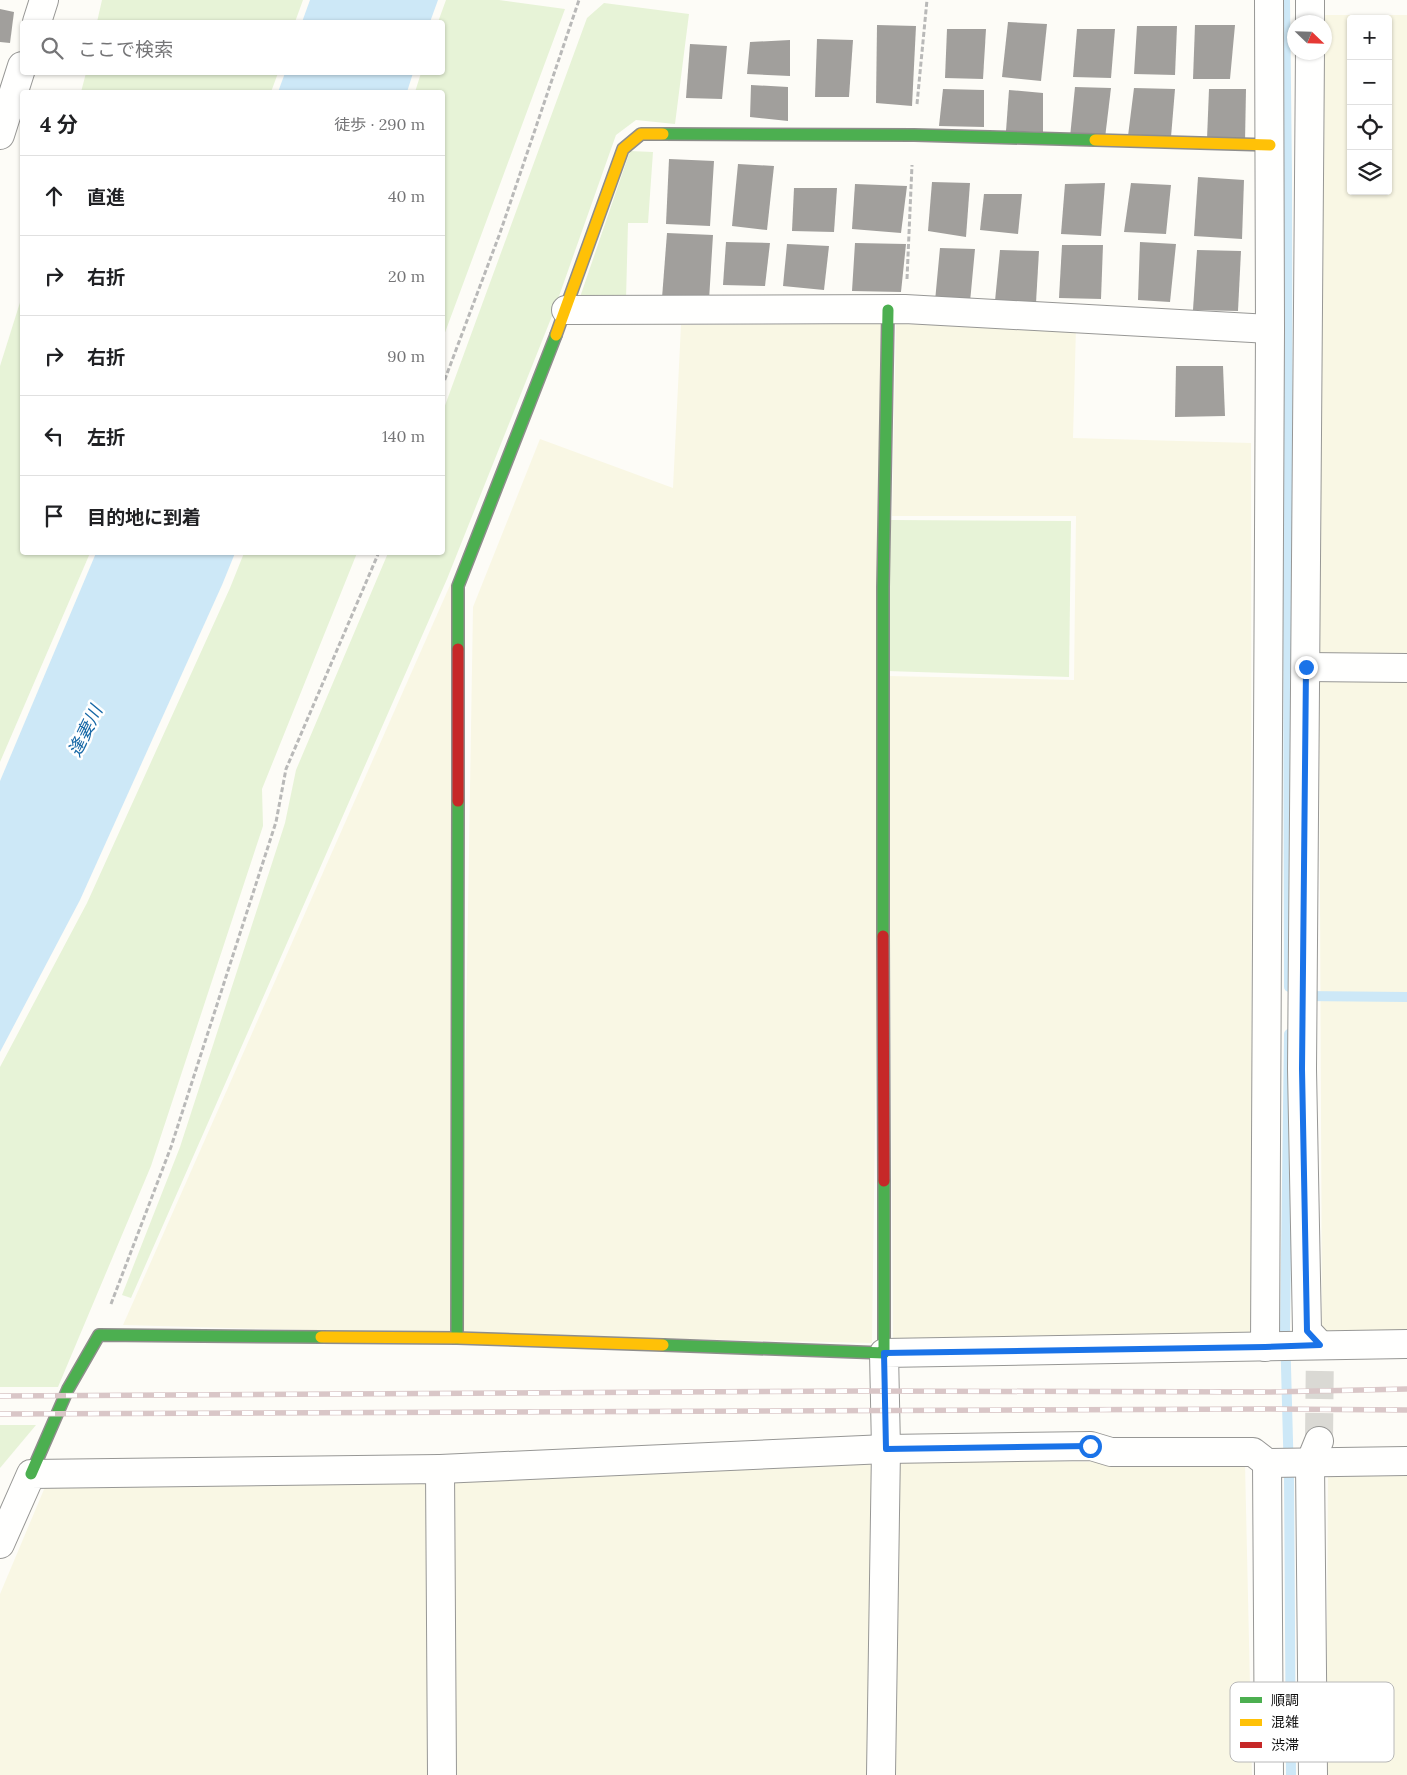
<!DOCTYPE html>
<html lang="ja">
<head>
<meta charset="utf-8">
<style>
	:root { --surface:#fff; --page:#f2f2f2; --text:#202124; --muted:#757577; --line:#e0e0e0 }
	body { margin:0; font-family:Lora,"Noto Sans JP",serif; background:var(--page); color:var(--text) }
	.controls { position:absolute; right:15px; top:15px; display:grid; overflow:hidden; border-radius:5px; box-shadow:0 1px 4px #0004 }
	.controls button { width:45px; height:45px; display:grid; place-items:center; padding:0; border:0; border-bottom:1px solid var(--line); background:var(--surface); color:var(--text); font:25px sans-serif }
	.compass { position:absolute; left:1287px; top:15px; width:45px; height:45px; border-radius:50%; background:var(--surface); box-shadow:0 1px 4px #0004; rotate:113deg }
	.stop { position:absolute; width:15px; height:15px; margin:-11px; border:4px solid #1a73e8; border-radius:50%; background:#fff }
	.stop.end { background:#1a73e8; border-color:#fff; box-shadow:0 1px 5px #0008 }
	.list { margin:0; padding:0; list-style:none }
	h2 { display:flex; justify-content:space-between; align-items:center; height:65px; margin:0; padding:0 20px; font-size:21px }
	h2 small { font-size:16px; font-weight:400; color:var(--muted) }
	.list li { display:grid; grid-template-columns:32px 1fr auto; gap:15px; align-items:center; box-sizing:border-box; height:80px; padding:0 20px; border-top:1px solid var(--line) }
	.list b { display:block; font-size:19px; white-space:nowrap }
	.list em { font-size:16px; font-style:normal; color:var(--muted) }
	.icon { flex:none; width:28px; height:28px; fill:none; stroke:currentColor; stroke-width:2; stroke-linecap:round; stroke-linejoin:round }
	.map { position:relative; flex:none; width:1407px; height:1775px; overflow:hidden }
	.search { position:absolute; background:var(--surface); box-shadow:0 1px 4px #0004; left:20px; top:20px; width:425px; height:55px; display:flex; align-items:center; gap:12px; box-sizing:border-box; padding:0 18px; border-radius:5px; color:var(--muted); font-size:19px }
	.panel { position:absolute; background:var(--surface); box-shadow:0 1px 4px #0004; left:20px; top:90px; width:425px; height:465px; border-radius:5px }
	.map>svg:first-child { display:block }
</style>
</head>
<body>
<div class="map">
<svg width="1407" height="1775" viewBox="0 0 1407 1775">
	<rect width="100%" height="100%" fill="#fdfcf7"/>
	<!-- farmland -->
	<g fill="#f9f7e4" fill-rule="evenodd">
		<path d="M1318,15H1407V659H1318V53L1324,52V22H1318ZM1351,19H1388V191H1351Z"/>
		<path d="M886,323L872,1343L461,1334L473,607L540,439L673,488L681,325Z"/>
		<path d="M896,324L1076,327L1073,438L1251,443L1252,1334L893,1343L888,676L1074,680L1076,516H892Z"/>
		<path d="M451,583L453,1334L123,1325Z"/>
		<path d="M1319,677H1407V1334L1322,1333Z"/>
		<path d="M876,1460L873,1775H448L445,1473Z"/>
		<path d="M898,1460L1245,1463L1252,1775H890Z"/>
		<path d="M1407,1471V1775H1326L1328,1473Z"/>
		<path d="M437,1472L436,1775H0V1594L45,1487Z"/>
	</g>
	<!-- green -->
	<g fill="#e7f3d7">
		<path d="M102,0H303L295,22H97Z"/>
		<path d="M446,0H499L565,9L443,338L442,92H415L421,73L442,72V22H438Z"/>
		<path d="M604,3L689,14L675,124L636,120L616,135L552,316L447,579L131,1298L122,1295L180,1147L285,823L296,770L388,553L442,552L443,411L587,18Z"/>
		<path d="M86,73V72L278,73L271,92H81Z"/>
		<path d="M630,151L653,152L648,223H628L626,300H579Z"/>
		<path d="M22,296V552L90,553L0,762V366Z"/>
		<path d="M891,520L1071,521L1069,677L887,671Z"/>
		<path d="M244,553H357L262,789L263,826L151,1166L58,1387H0V1067L87,903L230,588Z"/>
		<path d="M0,1425H36L0,1468Z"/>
	</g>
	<!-- water -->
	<g fill="#cde8f7">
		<path d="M310,0H438L430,22H302Z"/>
		<path d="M285,73V72L413,73L407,92H278Z"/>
		<path d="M96,553H235L222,585L80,900L0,1052V781Z"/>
	</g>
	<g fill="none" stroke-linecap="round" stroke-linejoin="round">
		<!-- stream -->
		<g stroke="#cde8f7" stroke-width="10">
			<path d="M1285,0L1287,174L1289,987"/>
			<path d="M1303,996L1407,997"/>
			<path d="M1289,1034L1285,1330L1289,1478L1291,1775"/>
		</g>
	</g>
	<!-- building -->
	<g fill="#a19f9c">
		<path d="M0,9L14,12L10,43L0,42Z"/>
		<path d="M1008,22L1047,24L1041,81L1002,77Z"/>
		<path d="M877,25L916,26L912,106L876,103Z"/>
		<path d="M1195,25H1235L1230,79H1193Z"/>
		<path d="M1137,26H1177L1175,75L1134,74Z"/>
		<path d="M947,29H986L983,79L945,78Z"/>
		<path d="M1077,29H1115L1111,78L1073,77Z"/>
		<path d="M817,39L853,40L849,97H815Z"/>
		<path d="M790,40V76L747,74L750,42Z"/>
		<path d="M690,44L727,46L722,99L686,98Z"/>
		<path d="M751,85L788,87V121L750,117Z"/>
		<path d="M1075,87L1111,88L1105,138L1070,137Z"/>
		<path d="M1134,88L1175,89L1171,137L1128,136Z"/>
		<path d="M943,89L984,90V127L939,126Z"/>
		<path d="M1209,89H1246L1245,142L1207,139Z"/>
		<path d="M1009,90L1043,93V132L1006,131Z"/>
		<path d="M669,159L714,161L710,226L666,224Z"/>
		<path d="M738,164L774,166L767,230L732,226Z"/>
		<path d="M1198,177L1244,180L1242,239L1194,236Z"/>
		<path d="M932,182L970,183L966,237L928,231Z"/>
		<path d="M1105,183L1101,236L1061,234L1065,184Z"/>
		<path d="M1131,183L1171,185L1166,234L1124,232Z"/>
		<path d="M855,184L907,186L901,233L852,229Z"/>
		<path d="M794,188H837L834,232L792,231Z"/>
		<path d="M984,194H1022L1018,234L980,230Z"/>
		<path d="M667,233L713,235L709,300L662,298Z"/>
		<path d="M726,242L770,243L765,286L723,285Z"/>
		<path d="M1140,242L1176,244L1170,302L1138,300Z"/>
		<path d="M855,243L906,244L901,292L852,291Z"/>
		<path d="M787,244L829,246L824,290L783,286Z"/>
		<path d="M1062,245H1103L1101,299L1059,298Z"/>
		<path d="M940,248L975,249L970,302L935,301Z"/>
		<path d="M1000,250L1039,251L1036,303L995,301Z"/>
		<path d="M1197,250L1241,251L1238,311L1193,310Z"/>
		<path d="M1176,366H1223L1225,416L1175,417Z"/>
	</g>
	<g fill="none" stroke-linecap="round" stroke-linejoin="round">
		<!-- street-tunnel -->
		<path stroke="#dad9d4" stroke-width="28" stroke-dasharray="28 14" stroke-linecap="butt" d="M1319,1441L1320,1345"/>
		<defs>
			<g id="street">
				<path d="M37,22L44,0"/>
				<path d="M1310,22V0"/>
				<path d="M1310,52L1302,1069L1307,1331L1320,1345"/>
				<path d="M0,135L22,66"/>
				<path d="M566,310L905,309L1270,329"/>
				<path d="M1306,667L1407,668"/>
				<path d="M1265,1347L1270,329L1269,0"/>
				<path d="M1267,1463L1269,1775"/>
				<path d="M440,1469L886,1449L1091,1446L1111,1452H1253L1267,1463L1407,1461"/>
				<path d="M0,1544L31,1474L440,1469L442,1775"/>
				<path d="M881,1775L886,1449L884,1353L1407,1344"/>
				<path d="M1313,1775L1310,1463L1319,1441"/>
			</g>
			<g id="fast">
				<path d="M663,134L914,135L1095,140"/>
				<path d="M458,649V586L556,335"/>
				<path d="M883,936V587L888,310"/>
				<path d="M457,1338L458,801"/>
				<path d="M663,1345L884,1353V1181"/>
				<path d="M31,1474L68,1389L99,1335L321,1337"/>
			</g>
			<g id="slow">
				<path d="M1095,140L1270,145"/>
				<path d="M556,335L623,149L641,134H663"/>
				<path d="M321,1337L457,1338L663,1345"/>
			</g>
			<g id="jam">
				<path d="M458,801V649"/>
				<path d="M883,936L884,1181"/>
			</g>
		</defs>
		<!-- street casing -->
		<use href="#street" stroke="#979795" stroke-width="30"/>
		<!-- fast casing -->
		<use href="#fast" stroke="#8e8d8b" stroke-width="14"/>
		<!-- slow casing -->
		<use href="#slow" stroke="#8e8d8b" stroke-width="14"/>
		<!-- jam casing -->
		<use href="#jam" stroke="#8e8d8b" stroke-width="14"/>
		<!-- path -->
		<g stroke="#b9b9b8" stroke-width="3" stroke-dasharray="5 2.5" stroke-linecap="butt">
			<path d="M917,104L927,0"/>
			<path d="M907,279L912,165"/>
			<path d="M442,387L500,233L579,0"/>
			<path d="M111,1304L171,1147L276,822L286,769L379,552"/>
		</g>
		<!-- street -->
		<use href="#street" stroke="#fffffe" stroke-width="28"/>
		<!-- fast -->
		<use href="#fast" stroke="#4caf50" stroke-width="11"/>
		<!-- slow -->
		<use href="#slow" stroke="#ffc107" stroke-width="11"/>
		<!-- jam -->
		<use href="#jam" stroke="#c62828" stroke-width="11"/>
		<defs>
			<g id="rail">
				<path d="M0,1396L867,1391L1267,1392L1407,1389"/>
				<path d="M0,1414L1267,1409L1407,1410"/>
			</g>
		</defs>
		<!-- rail casing -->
		<use href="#rail" stroke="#d9c6c7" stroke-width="5.5"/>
		<!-- rail -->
		<use href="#rail" stroke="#fff" stroke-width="4" stroke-dasharray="11" stroke-linecap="butt"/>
	</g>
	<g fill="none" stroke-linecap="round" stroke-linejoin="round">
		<!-- route -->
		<path stroke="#1a73e8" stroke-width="6" d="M1090,1446L886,1449L884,1353L1265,1347L1320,1345L1307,1331L1302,1069L1306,667"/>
	</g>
	<g text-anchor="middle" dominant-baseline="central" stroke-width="5" stroke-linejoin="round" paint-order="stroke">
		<!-- water labels -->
		<g font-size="18" font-style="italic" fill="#1768a6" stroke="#fff">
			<text transform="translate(85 731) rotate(-64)">逢妻川</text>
		</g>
	</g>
	<!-- legend -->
	<rect x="1230" y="1682" width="164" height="80" rx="8" fill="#fff" stroke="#b8b8b8" stroke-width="1"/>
	<rect x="1240" y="1697" width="22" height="6" fill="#4caf50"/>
	<rect x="1240" y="1719" width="22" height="7" fill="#ffc107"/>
	<rect x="1240" y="1742" width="22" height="6" fill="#c62828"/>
	<g font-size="14" fill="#111">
		<text x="1271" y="1705">順調</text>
		<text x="1271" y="1727">混雑</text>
		<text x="1271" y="1750">渋滞</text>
	</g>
</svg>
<div class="controls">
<button>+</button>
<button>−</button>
<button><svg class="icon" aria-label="locate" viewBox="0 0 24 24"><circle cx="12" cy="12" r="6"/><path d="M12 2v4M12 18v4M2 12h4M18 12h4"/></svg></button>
<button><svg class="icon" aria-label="layers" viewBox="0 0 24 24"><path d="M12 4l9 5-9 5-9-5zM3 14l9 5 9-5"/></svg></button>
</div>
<svg class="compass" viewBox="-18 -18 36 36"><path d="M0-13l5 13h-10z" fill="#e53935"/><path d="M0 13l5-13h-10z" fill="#757577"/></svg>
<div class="stop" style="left:1090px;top:1446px"></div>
<div class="stop end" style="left:1306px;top:667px"></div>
<div class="search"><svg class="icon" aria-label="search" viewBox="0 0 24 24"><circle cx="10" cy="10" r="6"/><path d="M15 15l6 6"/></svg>ここで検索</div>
<section class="panel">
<h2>4 分<small>徒歩 · 290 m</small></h2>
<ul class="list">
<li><svg class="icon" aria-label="ahead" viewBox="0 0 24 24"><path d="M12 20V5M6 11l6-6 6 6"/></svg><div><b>直進</b></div><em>40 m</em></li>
<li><svg class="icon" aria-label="right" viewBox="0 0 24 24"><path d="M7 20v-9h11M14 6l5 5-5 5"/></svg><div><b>右折</b></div><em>20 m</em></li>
<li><svg class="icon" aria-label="right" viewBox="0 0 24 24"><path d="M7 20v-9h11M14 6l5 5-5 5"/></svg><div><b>右折</b></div><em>90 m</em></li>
<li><svg class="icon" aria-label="left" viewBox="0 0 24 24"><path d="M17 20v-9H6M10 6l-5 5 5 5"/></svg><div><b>左折</b></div><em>140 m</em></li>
<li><svg class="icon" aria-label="arrive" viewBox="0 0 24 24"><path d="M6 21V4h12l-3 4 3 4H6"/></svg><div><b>目的地に到着</b></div></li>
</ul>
</section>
</div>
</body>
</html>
